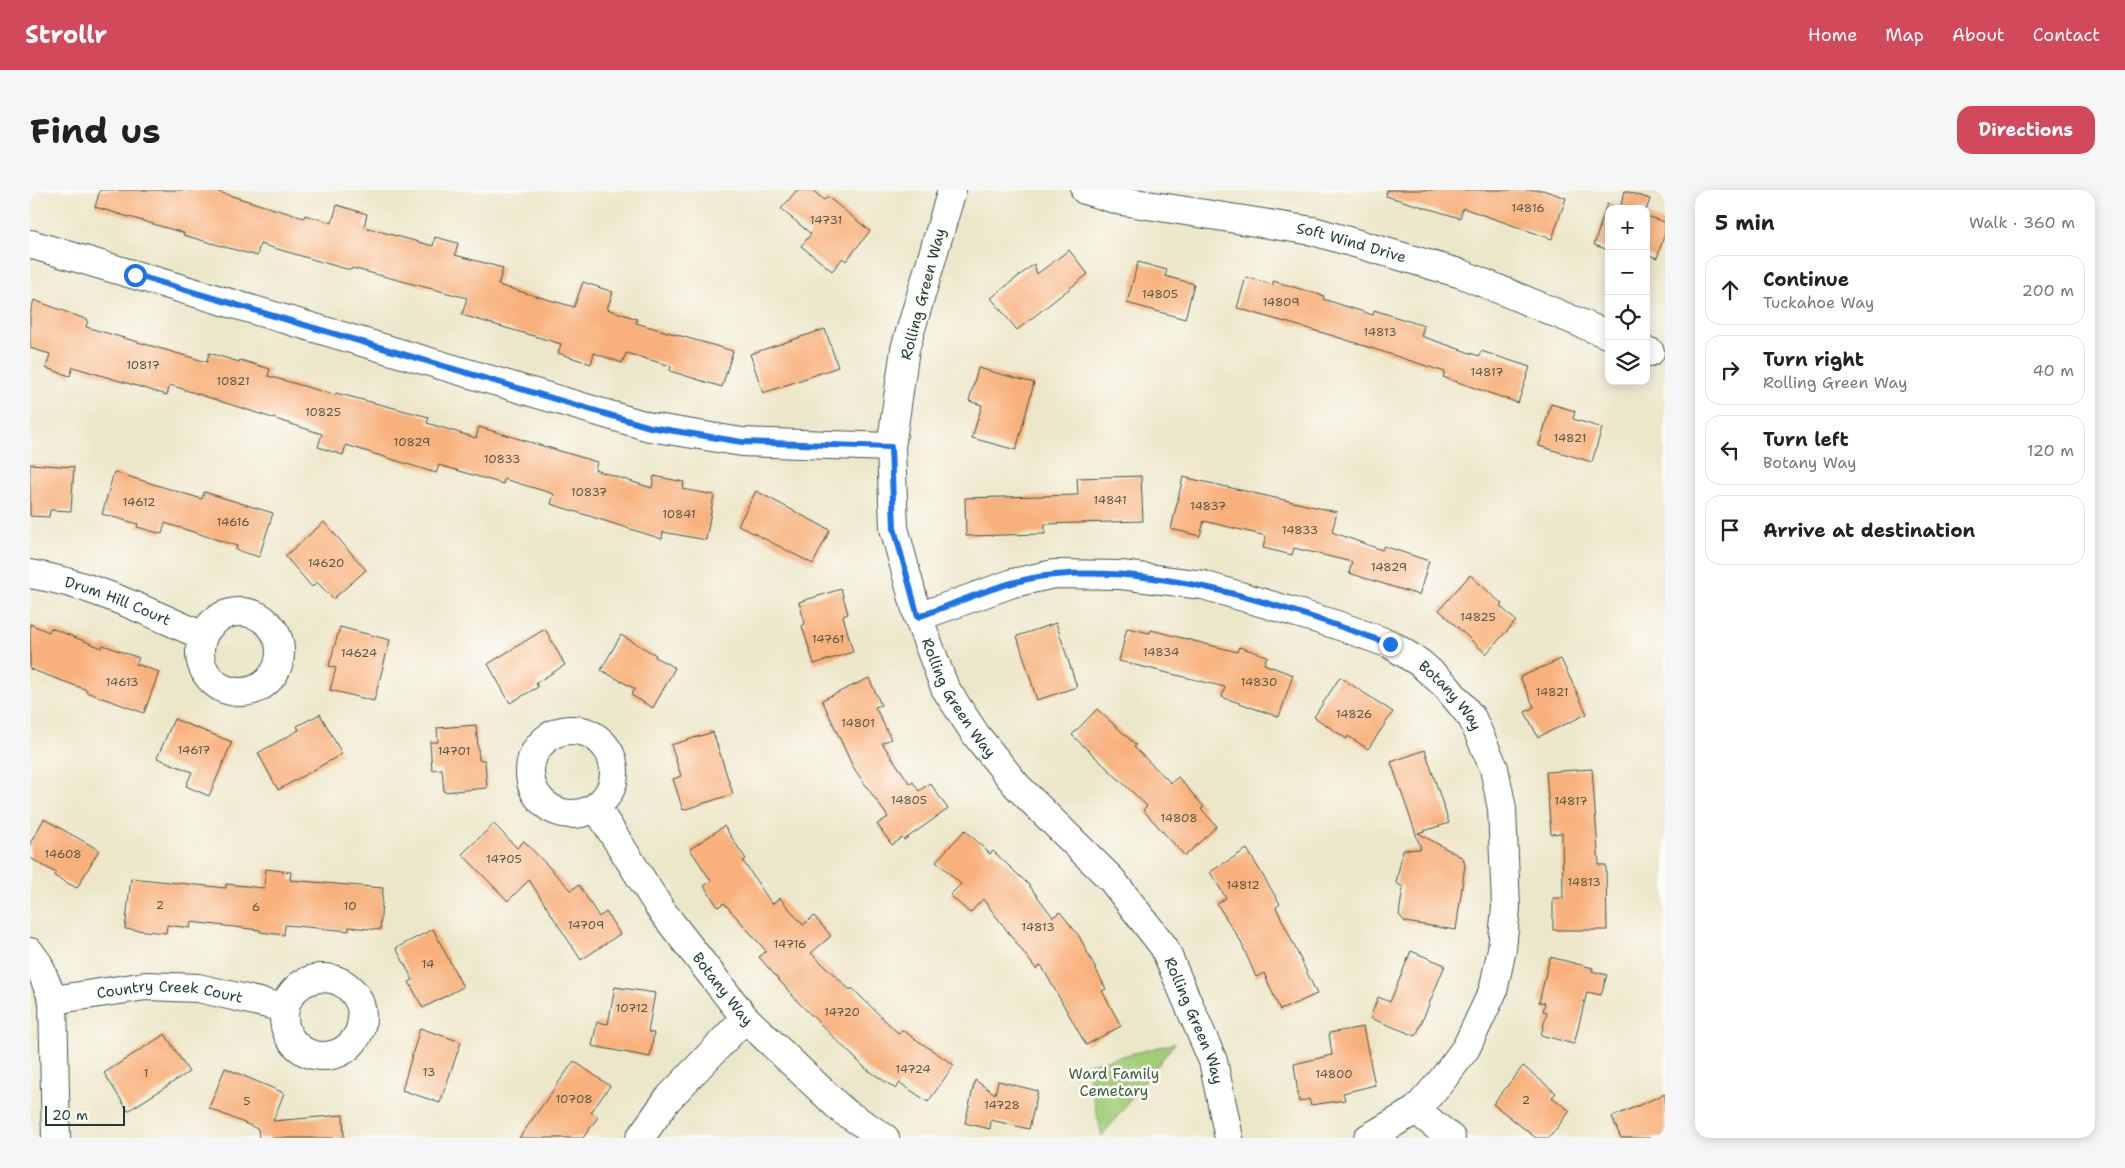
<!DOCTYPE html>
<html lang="en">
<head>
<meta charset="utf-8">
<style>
	:root { --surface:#fff; --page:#f6f6f6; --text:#222; --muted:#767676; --line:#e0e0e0; --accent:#d1495b }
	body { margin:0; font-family:"Shantell Sans",sans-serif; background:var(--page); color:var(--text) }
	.controls { position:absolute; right:15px; top:15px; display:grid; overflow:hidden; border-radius:10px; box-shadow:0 2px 12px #0003 }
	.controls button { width:45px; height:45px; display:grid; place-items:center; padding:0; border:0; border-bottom:1px solid var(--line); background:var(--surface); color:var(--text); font:25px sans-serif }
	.scale { position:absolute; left:15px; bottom:12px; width:80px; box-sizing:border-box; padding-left:5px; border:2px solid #1f3d34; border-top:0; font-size:14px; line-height:18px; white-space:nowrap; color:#1f3d34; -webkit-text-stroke:4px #fdfcf7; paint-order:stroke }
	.stop { position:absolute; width:15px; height:15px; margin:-11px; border:4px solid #1a73e8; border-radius:50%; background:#fff }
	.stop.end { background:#1a73e8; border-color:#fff; box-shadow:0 1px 5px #0008 }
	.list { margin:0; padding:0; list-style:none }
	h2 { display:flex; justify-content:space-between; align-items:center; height:65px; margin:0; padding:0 20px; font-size:21px }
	h2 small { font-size:16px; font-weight:400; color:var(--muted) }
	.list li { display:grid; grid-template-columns:32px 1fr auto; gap:15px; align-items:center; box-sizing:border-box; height:70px; margin:0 10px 10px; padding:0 10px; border:1px solid var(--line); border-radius:15px }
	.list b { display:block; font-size:19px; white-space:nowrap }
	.list p { margin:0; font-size:16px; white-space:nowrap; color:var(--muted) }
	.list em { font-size:16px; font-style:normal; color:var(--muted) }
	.icon { flex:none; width:28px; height:28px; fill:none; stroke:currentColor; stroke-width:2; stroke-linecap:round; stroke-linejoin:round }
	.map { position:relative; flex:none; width:1635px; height:948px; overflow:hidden; border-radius:15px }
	header { display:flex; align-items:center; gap:30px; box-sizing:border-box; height:70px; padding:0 25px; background:var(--accent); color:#fff }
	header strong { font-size:24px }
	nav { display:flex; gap:28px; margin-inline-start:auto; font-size:18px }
	.intro { display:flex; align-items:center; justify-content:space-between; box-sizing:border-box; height:120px; padding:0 30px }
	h1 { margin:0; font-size:35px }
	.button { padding:12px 22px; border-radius:15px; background:var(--accent); color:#fff; font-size:18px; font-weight:700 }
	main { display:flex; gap:30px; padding:0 30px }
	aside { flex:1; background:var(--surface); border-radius:15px; box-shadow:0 2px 12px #0003 }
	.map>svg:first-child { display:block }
</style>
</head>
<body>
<header>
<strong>Strollr</strong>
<nav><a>Home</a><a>Map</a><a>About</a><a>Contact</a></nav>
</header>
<div class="intro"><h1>Find us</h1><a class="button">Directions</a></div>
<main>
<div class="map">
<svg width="1635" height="948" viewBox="0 0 1635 948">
	<rect width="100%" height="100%" fill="#fdfcf7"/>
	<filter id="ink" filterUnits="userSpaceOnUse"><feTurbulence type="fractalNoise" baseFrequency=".02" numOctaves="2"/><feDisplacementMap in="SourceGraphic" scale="10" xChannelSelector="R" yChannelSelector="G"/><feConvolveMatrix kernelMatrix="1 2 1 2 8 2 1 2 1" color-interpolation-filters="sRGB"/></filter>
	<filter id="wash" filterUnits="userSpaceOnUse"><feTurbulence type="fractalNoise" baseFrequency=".0096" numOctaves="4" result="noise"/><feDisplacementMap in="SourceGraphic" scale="20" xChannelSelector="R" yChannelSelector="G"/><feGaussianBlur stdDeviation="1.12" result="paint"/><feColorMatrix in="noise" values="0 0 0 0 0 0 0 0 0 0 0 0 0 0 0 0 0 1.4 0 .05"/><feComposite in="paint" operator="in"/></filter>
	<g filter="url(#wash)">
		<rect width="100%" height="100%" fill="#ede7ca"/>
		<!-- green -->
		<path fill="#a1cc78" stroke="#608456" d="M1145,853L1072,946L1056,875Z"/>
		<g id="blocks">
			<!-- building -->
			<g fill="#f8b17b">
				<path d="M70,0H182L274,28L275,25L302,33L307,15L337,24L334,37L403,56L405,47L428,53L425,65L473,78L468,95L544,117L553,92L583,102L577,119L607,129L606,133L703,161L692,197L640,181L641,176L596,163L592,173L564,163L561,174L528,163L531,154L432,125L437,108L322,78L321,80L309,77L230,54L227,66L153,45L154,43L65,17Z"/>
				<path d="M767,0H782L794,10L798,7L840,41L816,71L813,68L802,81L771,56L781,44L751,19Z"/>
				<path d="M1357,0H1513L1536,8L1522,49L1433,18L1430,28L1356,6Z"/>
				<path d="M1595,1L1620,9L1616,21V19H1579V60L1564,55L1577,14L1590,18Z"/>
				<path d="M1616,26L1635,32V43L1627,68L1616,64Z"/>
				<path d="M1039,60L1058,84L987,140L961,108L1004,74L1007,84Z"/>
				<path d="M1108,72L1137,80L1135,86L1164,94L1155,129L1097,113Z"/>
				<path d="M1216,87L1243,95V91L1294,106L1293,109L1343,125L1344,120L1394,136L1391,146L1449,166L1451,161L1500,177L1488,213L1413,187L1415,182L1307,147L1207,118Z"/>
				<path d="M4,110L58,130L56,137L177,172L179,163L209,172L210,170L240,179L238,186L305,205L306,203L399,227L397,233L446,248L449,237L567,272L565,280L622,298L624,286L654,292L653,299L684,305L676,350L633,342L632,349L521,314L524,304L474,289L473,294L409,275L406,283L316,255L313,265L288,257L292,244L140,195L137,205L43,177L40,186L16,178L20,164L0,158V124Z"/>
				<path d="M795,139L808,177L733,203L720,164Z"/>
				<path d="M948,178L1004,193L986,260L942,248L952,215L939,211Z"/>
				<path d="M1521,214L1545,221L1543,229L1572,238L1562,272L1509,256Z"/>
				<path d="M0,274L44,277L41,321L20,320L19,327L0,326Z"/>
				<path d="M84,282L172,309L174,302L243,323L229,367L206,360L207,356L135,333L132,344L107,337L108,334L72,324Z"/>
				<path d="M1111,286L1113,331L1015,334V344L936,346L935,308L1048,305L1047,288Z"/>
				<path d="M1153,287L1307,322L1302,342L1352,360L1354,356L1399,371L1389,405L1319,383L1322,372L1264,358L1262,365L1233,358L1236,346L1174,331L1170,346L1141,339Z"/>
				<path d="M726,301L800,340L783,374L708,335Z"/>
				<path d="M294,332L336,380L303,409L287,392L282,397L255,366Z"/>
				<path d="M1440,385L1472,414L1470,416L1486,431L1456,464L1409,420Z"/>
				<path d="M811,399L818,424L813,426L823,462L784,474L772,436L775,434L769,412Z"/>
				<path d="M1026,433L1047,497L1007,510L987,446Z"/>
				<path d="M0,434L19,442L21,438L72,458L73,455L109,468L106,474L129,482L114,523L56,502L57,500L0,479Z"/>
				<path d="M310,437L360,450L344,511L300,500L306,478L299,476Z"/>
				<path d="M1097,438L1120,443L1121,440L1207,462L1209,457L1237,466L1234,474L1263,485L1249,527L1192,507L1195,497L1089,471Z"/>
				<path d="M515,439L535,475L506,493L508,497L480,513L458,474Z"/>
				<path d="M591,445L626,465L625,467L645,478L623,518L601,505L605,499L571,480Z"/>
				<path d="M1531,469L1557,524L1508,547L1495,522L1504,517L1490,487Z"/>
				<path d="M1310,487L1363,522L1338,559L1318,546L1317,549L1284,527Z"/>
				<path d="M839,488L851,515L845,517L861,549L852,553L880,594L883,592L889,601L900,593L918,619L874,650L872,648L862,655L847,634L858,627L823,577L792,510Z"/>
				<path d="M1067,519L1106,555L1104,557L1141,593L1148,587L1174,617L1171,619L1187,636L1155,666L1113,620L1117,616L1042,545Z"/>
				<path d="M290,524L312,564L248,600L228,563L269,540L267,536Z"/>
				<path d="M144,529L202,552L179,606L156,596L162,582L127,568Z"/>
				<path d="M446,535L449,570H455L457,598L414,602L412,579L402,580L400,552H408L407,538Z"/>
				<path d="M683,542L703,604L653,620L643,589L651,586L641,555Z"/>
				<path d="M1395,560L1419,633L1388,643L1433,668L1435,675L1426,740L1375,732L1369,725L1373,697L1366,693L1373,660L1391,659L1361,572Z"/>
				<path d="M1562,579L1569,675H1576L1577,740H1523V708H1533L1532,643L1521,644L1516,582Z"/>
				<path d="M14,629L69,660L47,698L24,686L26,683L0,668V653Z"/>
				<path d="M464,634L487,658L494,651L541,700L549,695L569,727L576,722L590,744L551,770L499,690L478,711L432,664Z"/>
				<path d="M694,636L716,669L713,671L742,714L750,708L773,735L784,726L801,746L781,763L820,800L822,798L869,844L872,840L924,875L898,912L870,893L866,899L835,878L769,813L729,767L736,761L694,713L688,717L674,696L681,691L660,659Z"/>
				<path d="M935,640L960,664L963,661L998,694L1023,727L1030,722L1049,746L1076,799L1072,801L1091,836L1056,855L1011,775L1006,779L953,709L940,723L920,705L931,694L906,671Z"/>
				<path d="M1217,659L1250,714L1246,717L1287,804L1250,820L1234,783L1226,787L1210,750L1187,714L1196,708L1180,682Z"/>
				<path d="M236,679L261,682L260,690L353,698L350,740L319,737V741L255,735L254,745L230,742V740L161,732L160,738L137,735L136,743L95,739L101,688L196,698V694L234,698Z"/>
				<path d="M403,739L433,797L393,818L379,792L383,790L366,758Z"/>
				<path d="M1381,761L1415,775L1386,846L1340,828L1348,807L1360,812Z"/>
				<path d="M1520,767L1563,778L1562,781L1577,785L1571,805L1557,802L1544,854L1511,845L1517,822L1513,821L1515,813L1509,812Z"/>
				<path d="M585,797L625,803L618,842L624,843L620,867L562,856L567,832L578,834Z"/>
				<path d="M1333,837L1345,895L1313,903L1315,910L1281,915L1279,909L1269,912L1264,874L1302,865L1299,843Z"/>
				<path d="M390,838L431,852L410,913L372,900Z"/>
				<path d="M135,844L159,882L98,921L74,883Z"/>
				<path d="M544,871L580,896L561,922L568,927L553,948H489Z"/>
				<path d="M1493,876L1526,903L1522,907L1540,921L1519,948H1506L1463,914Z"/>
				<path d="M195,878L254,903L243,931L313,925L314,948H229L228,939L179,918Z"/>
				<path d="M945,890L965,904L968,891L1008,901L999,939L961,930L960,939L935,933Z"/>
				<path d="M1635,904V948H1591L1582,927Z"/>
			</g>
		</g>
	</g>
	<g filter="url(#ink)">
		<use href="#blocks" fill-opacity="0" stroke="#3e564a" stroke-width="1"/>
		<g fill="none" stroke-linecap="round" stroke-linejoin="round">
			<defs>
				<g id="minor">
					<path id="s1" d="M922,0L875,159L861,257L864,338L888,427L915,498L946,545L987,596L1082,690L1134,757L1183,871L1199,948"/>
					<path id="s2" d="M1055,0L1092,11L1283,41L1432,84L1579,145"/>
					<path d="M0,54L620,237L712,252L861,257"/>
					<path d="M1616,161L1620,162"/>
					<path id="s3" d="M0,384C62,394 116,421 173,446"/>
					<circle cx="210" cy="462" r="40"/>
					<path id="s4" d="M888,427L983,393L1024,384L1091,385L1173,395L1307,435L1360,454L1390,473L1415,495L1442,528L1464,578L1472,619L1476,717L1472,759L1463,801L1436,858L1412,890L1386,920L1338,948"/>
					<circle cx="542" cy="582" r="42"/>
					<path id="s5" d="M566,617L631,720L715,828L813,921L855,948"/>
					<path d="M0,762L8,773L23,810L26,948"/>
					<circle cx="293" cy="827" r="39"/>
					<path id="s6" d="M23,810L116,796L168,798L255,818"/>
					<path d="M1386,920L1421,948"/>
					<path d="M610,948L637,910L715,828"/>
				</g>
			</defs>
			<!-- minor casing -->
			<use href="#minor" stroke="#3e564a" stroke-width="30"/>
			<!-- minor -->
			<use href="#minor" stroke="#fff" stroke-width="28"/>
		</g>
	</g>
	<g fill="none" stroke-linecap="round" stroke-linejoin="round" filter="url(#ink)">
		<!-- route -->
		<path stroke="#1a73e8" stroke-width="6" d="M105,85L620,237L712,252L861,257L864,338L888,427C930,412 980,388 1025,385C1138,375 1255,417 1360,454"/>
	</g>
	<g text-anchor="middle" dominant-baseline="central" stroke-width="5" stroke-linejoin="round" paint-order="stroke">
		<!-- number labels -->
		<g font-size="12" fill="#555a46">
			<text x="1498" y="18">14816</text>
			<text x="796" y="30">14731</text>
			<text x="1130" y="104">14805</text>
			<text x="1251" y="112">14809</text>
			<text x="1350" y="142">14813</text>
			<text x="113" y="175">10817</text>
			<text x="1457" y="182">14817</text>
			<text x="203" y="191">10821</text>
			<text x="293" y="222">10825</text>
			<text x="1540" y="248">14821</text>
			<text x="382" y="252">10829</text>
			<text x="472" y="269">10833</text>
			<text x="559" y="302">10837</text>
			<text x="1080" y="310">14841</text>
			<text x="109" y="312">14612</text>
			<text x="1178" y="316">14837</text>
			<text x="649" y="324">10841</text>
			<text x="203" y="332">14616</text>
			<text x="1270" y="340">14833</text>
			<text x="296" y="373">14620</text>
			<text x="1359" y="377">14829</text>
			<text x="1448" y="427">14825</text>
			<text x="798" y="449">14761</text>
			<text x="1131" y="462">14834</text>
			<text x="329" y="463">14624</text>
			<text x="92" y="492">14613</text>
			<text x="1229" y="492">14830</text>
			<text x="1522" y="502">14821</text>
			<text x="1324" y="524">14826</text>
			<text x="828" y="533">14801</text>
			<text x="164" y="560">14617</text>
			<text x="424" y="561">14701</text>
			<text x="879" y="610">14805</text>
			<text x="1541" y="611">14817</text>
			<text x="1149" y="628">14808</text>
			<text x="33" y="664">14608</text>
			<text x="474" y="669">14705</text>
			<text x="1554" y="692">14813</text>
			<text x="1213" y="695">14812</text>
			<text x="130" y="715">2</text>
			<text x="320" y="716">10</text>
			<text x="226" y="717">6</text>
			<text x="556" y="735">14709</text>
			<text x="1008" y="737">14813</text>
			<text x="760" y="754">14716</text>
			<text x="398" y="774">14</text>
			<text x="602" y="818">10712</text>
			<text x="812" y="822">14720</text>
			<text x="883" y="879">14724</text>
			<text x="399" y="882">13</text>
			<text x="116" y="883">1</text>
			<text x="1304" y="884">14800</text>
			<text x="544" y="909">10708</text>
			<text x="1496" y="910">2</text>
			<text x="217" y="911">5</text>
			<text x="972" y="915">14728</text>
		</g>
		<!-- street labels -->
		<g font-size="15" fill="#1f3d34" stroke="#fdfcf7">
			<text stroke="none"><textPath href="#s2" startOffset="272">Soft Wind Drive</textPath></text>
			<text transform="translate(893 104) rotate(-75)">Rolling Green Way</text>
			<text stroke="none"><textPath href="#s3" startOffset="92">Drum Hill Court</textPath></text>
			<text stroke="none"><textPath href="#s1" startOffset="529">Rolling Green Way</textPath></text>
			<text stroke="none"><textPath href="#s4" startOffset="569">Botany Way</textPath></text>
			<text stroke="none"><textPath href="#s5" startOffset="222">Botany Way</textPath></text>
			<text stroke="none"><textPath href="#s6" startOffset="118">Country Creek Court</textPath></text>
			<text stroke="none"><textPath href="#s1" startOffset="934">Rolling Green Way</textPath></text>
		</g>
		<!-- park labels -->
		<g font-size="15" fill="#406145" stroke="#fdfcf7">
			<text x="1084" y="884">Ward Family<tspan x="1084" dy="17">Cemetary</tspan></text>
		</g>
	</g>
</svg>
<div class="controls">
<button>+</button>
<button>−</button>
<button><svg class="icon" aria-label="locate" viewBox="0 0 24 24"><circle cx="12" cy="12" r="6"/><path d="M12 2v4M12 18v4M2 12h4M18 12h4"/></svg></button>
<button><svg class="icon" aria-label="layers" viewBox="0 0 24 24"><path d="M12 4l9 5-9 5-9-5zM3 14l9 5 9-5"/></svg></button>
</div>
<div class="scale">20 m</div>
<div class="stop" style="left:105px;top:85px"></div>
<div class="stop end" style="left:1360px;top:454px"></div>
</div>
<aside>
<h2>5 min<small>Walk · 360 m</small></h2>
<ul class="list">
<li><svg class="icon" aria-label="ahead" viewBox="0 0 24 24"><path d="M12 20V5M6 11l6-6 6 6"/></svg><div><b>Continue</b><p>Tuckahoe Way</p></div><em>200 m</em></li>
<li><svg class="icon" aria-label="right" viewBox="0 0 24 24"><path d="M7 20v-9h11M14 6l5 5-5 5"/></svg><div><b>Turn right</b><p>Rolling Green Way</p></div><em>40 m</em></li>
<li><svg class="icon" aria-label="left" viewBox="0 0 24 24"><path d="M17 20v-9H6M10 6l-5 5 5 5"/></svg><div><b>Turn left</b><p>Botany Way</p></div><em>120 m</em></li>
<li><svg class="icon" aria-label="arrive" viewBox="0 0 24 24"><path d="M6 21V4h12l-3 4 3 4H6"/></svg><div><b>Arrive at destination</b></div></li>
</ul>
</aside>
</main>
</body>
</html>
